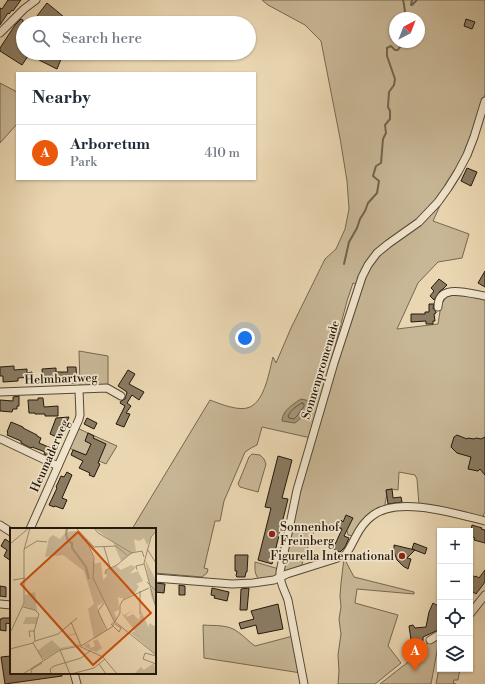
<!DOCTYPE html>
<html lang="en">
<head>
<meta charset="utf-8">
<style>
	:root { --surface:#fff; --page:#f2f2f3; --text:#1f2937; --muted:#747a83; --line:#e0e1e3; --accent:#ea580c }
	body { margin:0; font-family:"Libre Bodoni",serif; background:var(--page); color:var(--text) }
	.controls { position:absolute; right:12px; bottom:12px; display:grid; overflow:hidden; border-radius:0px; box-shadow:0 1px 3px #0004 }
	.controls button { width:36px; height:36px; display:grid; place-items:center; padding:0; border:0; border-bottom:1px solid var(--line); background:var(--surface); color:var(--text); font:20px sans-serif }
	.compass { position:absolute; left:389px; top:12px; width:36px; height:36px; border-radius:50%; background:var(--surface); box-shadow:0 1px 3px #0004; rotate:42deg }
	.you { position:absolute; left:245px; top:338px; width:14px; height:14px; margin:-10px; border:3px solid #fff; border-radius:50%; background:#1a73e8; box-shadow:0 0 0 6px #1a73e833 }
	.badge { display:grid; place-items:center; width:26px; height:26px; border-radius:50%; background:var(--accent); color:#fff; font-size:13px; font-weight:700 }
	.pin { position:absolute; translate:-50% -33px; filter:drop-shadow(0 1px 2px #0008) }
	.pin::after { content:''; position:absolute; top:21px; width:14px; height:12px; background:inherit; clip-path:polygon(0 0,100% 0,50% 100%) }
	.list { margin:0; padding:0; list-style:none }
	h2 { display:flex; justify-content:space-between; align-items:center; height:52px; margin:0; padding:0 16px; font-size:17px }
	h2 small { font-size:13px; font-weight:400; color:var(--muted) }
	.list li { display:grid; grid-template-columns:26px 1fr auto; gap:12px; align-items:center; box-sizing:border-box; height:56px; padding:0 16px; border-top:1px solid var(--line) }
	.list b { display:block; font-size:15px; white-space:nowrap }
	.list p { margin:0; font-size:13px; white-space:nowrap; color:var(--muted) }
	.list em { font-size:13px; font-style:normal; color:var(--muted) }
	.icon { flex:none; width:22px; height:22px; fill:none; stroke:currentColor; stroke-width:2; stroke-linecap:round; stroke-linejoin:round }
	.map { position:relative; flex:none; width:485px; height:684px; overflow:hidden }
	.search { position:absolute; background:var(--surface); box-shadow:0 1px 3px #0004; left:16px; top:16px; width:240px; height:44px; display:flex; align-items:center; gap:10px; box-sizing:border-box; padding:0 14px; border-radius:22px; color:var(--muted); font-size:15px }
	.panel { position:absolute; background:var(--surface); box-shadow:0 1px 3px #0004; left:16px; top:72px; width:240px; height:108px; border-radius:0px }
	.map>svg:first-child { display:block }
</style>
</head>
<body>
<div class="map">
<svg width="485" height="684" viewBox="0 0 485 684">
	<rect width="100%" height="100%" fill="#ead7b2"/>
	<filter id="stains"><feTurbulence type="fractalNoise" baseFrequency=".005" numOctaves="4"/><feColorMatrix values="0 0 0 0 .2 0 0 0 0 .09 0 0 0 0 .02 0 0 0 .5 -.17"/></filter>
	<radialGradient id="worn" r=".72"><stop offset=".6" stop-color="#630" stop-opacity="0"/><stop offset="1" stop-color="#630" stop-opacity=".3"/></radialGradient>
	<!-- green -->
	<g fill="#c8b796" stroke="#756850" fill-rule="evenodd">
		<path d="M262,0H485V94L465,153L454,175L433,221L469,234L462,258L438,262L418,283L397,329L438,324L442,299L454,293L485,299V512L482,518L419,505L417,479L415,475L399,472L398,490L392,489L386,490L387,494L385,504V505L387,507L353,536L348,535L347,531L338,527L319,523L311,538L301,567L282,573L297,500L359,286L353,283L347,301L311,438L262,427L257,445L251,448L245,452L224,501L220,521H215L204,568L208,569L207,573L202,577L155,573V529H132L210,400C220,404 240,412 250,407C265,400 269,372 273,357L276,363L291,328L325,259L336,249L345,229L349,209L347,181L340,138L321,41L305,25L268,5ZM395,18H419V42H395Z"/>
		<path d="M0,83L17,92V124L0,143Z"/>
		<path d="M79,351L108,356V385L80,386Z"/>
		<path d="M77,428L117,446L106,464L69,448Z"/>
		<path d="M252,454L260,455L264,459L266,464L258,492L240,487L238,484L249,457Z"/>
		<path d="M344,558L354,577L414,592V594L357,589L355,603L398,615L388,646L401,663L375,684H338L339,671L338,655L341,634L339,619L341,607L340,596L341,583Z"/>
		<path d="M255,562L279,569L277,576L260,580C254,575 255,569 255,562Z"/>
		<path d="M203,625C214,626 228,624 238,632C244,636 249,642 255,646L293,636L301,673L204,658Z"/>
		<path d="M440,636V643L438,646L431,684H380L412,659L425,645Z"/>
		<path d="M440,663V669H460L458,680H454L453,683L456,684H436Z"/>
	</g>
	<!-- water -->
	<path fill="#a69679" stroke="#71644d" d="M301,399L310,401C308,410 302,418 295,423L282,421C282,411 293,404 301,399Z"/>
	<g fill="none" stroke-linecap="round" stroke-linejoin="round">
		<!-- shore -->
		<path stroke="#645742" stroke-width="1" d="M302,403L304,404V406L297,416L294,419L289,418L288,416C291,410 296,406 302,403Z"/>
		<!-- stream -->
		<g stroke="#71644d" stroke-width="2">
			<path d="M403,0C405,6 404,13 407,18"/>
			<path d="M412,0L411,5H412L417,0"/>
			<path d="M344,264L349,242L357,228L360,219L365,211L368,203L377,193L379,181L373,176L376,166L381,163L383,139L386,133L385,125L390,119V111L388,107L389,92L394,85L395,79L387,56V48L391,46L395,50H398C399,46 403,46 404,42"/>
		</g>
	</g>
	<!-- building -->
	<g fill="#8a7b62" stroke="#22180b">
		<path d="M8,0H21L13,11L12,10L9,14L8,13L0,25V8L2,9Z"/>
		<path d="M47,3L64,17L59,23H45L37,16Z"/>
		<path d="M21,19L23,20V53H30L22,65L0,51V48L15,25Z"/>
		<path d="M466,19L475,22L472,29L464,26Z"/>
		<path d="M42,53H48L61,59L57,69L39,60Z"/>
		<path d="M467,168L477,172L471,186L461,181Z"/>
		<path d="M485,271V287L478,283Z"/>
		<path d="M439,279L447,285L443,289L440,291L434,300L430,296L434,291L431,288Z"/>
		<path d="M429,304H434L433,308L436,312V313L434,314L435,321H433V324H426V321L411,322V314H425V312H429Z"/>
		<path d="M14,366V370L27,369V373L32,372V377L18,378V381L3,382V376H0V367Z"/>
		<path d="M67,367H76L77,383H71V381L50,382V381H43L42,369L56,368V372H68Z"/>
		<path d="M128,370L135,374L129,384L144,392L139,400L132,395L127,403L131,406L126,413L130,414L124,427L116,424L125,406L120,403L121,401L125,399L127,392L118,386Z"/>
		<path d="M19,396V406H17V409H13L12,412L0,411V400L13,401V397Z"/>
		<path d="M38,398H43L44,407L58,406V416H45V414H35V413H29L28,400H38Z"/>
		<path d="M69,417L65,426L66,427L61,439L50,434L56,418Z"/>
		<path d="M87,418L97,423L94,429L84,424Z"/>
		<path d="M11,422L23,427V428L37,435V436L41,438L39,443L56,450L53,458L44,454L45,452L32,447L31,448L21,443V441L7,435L8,433L7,432Z"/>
		<path d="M88,433L94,436L93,438L106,444L98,463L100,464L94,477L89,475L90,473L79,468L83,461L71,455L73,450L86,455L91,444L85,441Z"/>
		<path d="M457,435L467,439L468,438L474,439L476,438L481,439L485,437V475L480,469L478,471L468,469L471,457L457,453L451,447L454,437Z"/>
		<path d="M278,456L292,460L282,498L288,499L272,564L258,560L271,508L265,507Z"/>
		<path d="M67,472L72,475L62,498L67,500L63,509L55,506L54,507L49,505L57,488L56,487L61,476L64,477Z"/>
		<path d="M392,489L393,498L401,497L402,502L388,504L386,490Z"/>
		<path d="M346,515L353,518L344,536L349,538L345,547L340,552L333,549L342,529L338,527L341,520L343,522Z"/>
		<path d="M472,525L482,528L481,529L485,530V543L474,540L475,538L470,536Z"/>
		<path d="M5,539L11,543V561L4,556L7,550L1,546Z"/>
		<path d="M414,543L427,548L425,554L412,549Z"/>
		<path d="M394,545L415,550L407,558L411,559L408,569L403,566L397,560L394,552Z"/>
		<path d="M235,555H248L247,572H246L245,577H237L236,576L237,571H235Z"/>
		<path d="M485,570V582L476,594L470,590V574L475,577L476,576L479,578Z"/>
		<path d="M155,583L165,584L164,593L155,592Z"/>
		<path d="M179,585L185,586V595H179Z"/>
		<path d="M0,586L6,587V597L0,596Z"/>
		<path d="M212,588L229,592L227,601L214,598L215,596L211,595Z"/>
		<path d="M249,588L247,610H240L241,589Z"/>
		<path d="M433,603L440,607V629L423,637V641H419L415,647L409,642L411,640L409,626L413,625L415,628L426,627L429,612Z"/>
		<path d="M278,604L283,629L258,634L256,625L241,629L239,623L254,619L251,611Z"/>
		<path d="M2,618H11V624L6,623V631L0,630V619H2Z"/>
		<path d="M11,656V673H62V676L5,684L1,657Z"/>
	</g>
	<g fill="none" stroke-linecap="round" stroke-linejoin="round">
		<defs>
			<g id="minor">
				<path d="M0,33L24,9L36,0"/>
				<path d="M438,307C438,282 471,294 485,296"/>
				<path d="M0,392L107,388L121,396"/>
				<path d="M1,439L58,466"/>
				<path d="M0,525L11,532"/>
				<path d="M30,529L79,419L80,415L79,390"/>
				<path d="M155,578L232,584L253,583L274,580L287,574L344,556C349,551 352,544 355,538C359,530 365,521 372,516C397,495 457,514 485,521"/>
				<path d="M0,604L11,605"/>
				<path d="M470,614L485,595"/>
				<path d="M430,640L440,634"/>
				<path d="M74,673L77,684"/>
				<path d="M304,684L288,600C285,591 279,582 280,572L297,490L334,363L362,277L368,265L377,253L388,244L419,222L438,202L448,188L458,172L467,155L474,137L485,101"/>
			</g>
		</defs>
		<!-- minor casing -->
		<use href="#minor" stroke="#544835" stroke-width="9"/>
		<!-- minor -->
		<use href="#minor" stroke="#f1e5cd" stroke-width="7"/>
	</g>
	<!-- markers -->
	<g fill="#8f2418" stroke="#f1e5cd" stroke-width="1.5">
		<circle cx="272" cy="534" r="4"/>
		<circle cx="402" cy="556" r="4"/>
	</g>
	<g text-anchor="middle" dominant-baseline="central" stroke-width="3.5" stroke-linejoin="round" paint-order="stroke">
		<!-- street labels -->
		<g font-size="12" fill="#22180b" stroke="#f1e5cd">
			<text transform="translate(321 370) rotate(-73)">Sonnenpromenade</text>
			<text transform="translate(61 379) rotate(-2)">Helmhartweg</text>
			<text transform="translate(50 456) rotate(-66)">Heumaderweg</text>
		</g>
		<!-- poi labels -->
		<g font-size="12" fill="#22180b" stroke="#f1e5cd" text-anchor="start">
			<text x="280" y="527">Sonnenhof<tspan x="280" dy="14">Freinberg</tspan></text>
			<text x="394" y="556" text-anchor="end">Figurella International</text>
		</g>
	</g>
	<!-- overview -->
	<g transform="translate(10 528)">
		<rect width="146" height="146" fill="#ead7b2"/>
		<path d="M84,0H146V1L137,17L134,10L129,13L124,11L126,23L111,33L103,14ZM66,3L76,11L85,36L91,34L93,52L97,48L95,43L106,38L111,42L121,37L126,39L120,46L128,43L133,53L126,56L129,58L125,65L114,71L108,69L109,82L104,84L107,91L103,97L101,95L104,93L94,74L87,78L96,103L84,111L78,81L84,76L74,43L53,27L35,29L39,10L43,7L50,11L56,4ZM135,31L146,52V80L141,68L140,61L142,60L140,59ZM25,64L27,83L14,79L15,67ZM123,82L116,87L117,89L123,86L129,92L131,83L139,100V95L146,99V127L121,105L125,103L111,85L114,87ZM16,89H28L27,96H13ZM66,105L67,106L70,116V117L51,121L34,131L27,123L42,112L50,120L70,116L67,106L58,108H54ZM87,111L92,120L86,124L73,118L79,115L81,120L85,118L83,113ZM144,135L146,146H124L131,139L134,142Z" fill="#c8b796"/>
		<path fill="none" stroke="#a69679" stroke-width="2" d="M57,0L56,6L58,13L62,15V20L76,39L79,51"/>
		<path fill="none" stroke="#9a8b6f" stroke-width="1" d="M66,0L84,19L106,18L117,27M84,0L88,5L122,25M146,3L141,9L134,35L146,80M76,11L84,30L83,50L104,93L146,127M0,16L19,0M94,19L100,39M14,21L27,13L37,14M137,21L146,35M127,42L126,38L134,36M95,46L96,42L107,37L121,25L132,23L134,29M3,52L15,50M137,54L146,63M94,75L88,83L97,102M13,79L25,82L29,86L24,103L25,113L23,115M130,86V63M61,94L71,118L102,99L110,85V77L113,72L139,60M101,96L109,104L111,100L105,96M1,103L14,75V22L20,0M20,109L19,103H25M25,113L48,106L67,90M23,115L33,132M0,121L23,115M50,122L60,146M146,128L135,125L133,131L146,136M89,136L96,146M21,145L22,141L32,135M13,146L50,122L69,118L93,129L107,146M41,146L40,141L44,138L71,130L81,122M61,146L84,140L95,131"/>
		<path fill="#ca4f0c" fill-opacity="0.15" stroke="#ca4f0c" stroke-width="2" d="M68,4L141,85L83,137L11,56Z"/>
		<rect width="146" height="146" fill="none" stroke="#22180b" stroke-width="2"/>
	</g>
	<rect width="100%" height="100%" filter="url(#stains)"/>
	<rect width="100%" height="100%" fill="url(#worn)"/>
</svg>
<div class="controls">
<button>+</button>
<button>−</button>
<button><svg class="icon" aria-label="locate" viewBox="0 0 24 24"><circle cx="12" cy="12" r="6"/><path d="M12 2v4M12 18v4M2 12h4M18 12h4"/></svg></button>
<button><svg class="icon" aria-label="layers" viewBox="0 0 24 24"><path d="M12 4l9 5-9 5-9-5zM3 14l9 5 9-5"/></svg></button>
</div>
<svg class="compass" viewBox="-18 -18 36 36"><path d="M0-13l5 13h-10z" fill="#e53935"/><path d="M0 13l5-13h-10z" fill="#747a83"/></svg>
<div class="you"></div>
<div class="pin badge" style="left:415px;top:671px">A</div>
<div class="search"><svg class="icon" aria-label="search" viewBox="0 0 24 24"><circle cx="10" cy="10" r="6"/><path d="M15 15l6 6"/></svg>Search here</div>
<section class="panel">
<h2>Nearby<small></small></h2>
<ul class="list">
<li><span class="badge">A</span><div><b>Arboretum</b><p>Park</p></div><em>410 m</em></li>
</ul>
</section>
</div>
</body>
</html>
